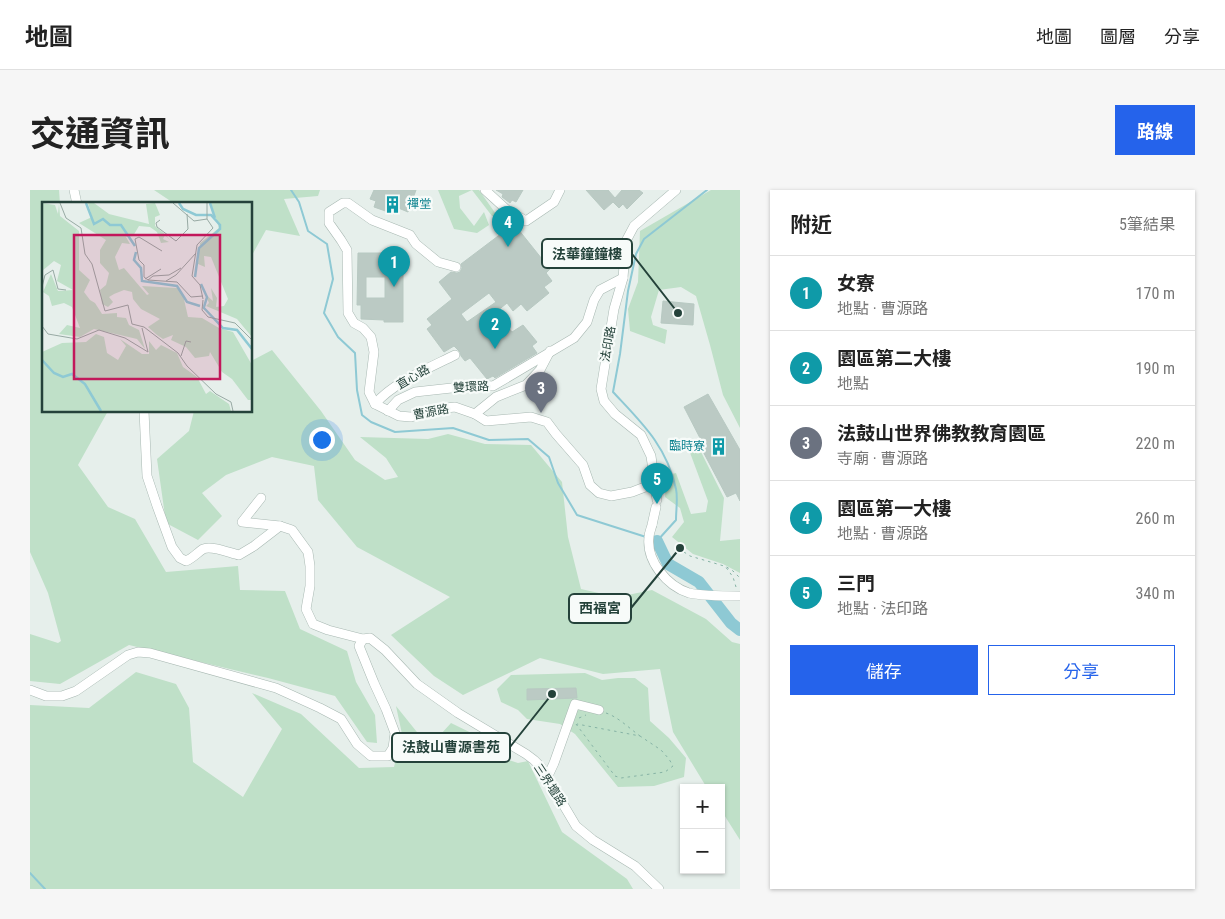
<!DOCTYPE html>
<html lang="zh-TW">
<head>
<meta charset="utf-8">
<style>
	:root { --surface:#fff; --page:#f6f6f6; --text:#222; --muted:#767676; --line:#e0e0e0; --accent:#2563eb }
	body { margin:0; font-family:"Roboto Condensed","Noto Sans TC",sans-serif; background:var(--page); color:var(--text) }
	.controls { position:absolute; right:15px; bottom:15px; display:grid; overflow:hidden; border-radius:0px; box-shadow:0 1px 4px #0004 }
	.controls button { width:45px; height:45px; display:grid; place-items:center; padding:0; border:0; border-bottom:1px solid var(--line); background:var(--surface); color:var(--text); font:25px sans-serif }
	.you { position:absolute; left:291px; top:249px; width:18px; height:18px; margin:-12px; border:4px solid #fff; border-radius:50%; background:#1a73e8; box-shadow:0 0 0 8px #1a73e833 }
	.badge { display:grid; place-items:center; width:32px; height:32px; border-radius:50%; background:var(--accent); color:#fff; font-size:16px; font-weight:700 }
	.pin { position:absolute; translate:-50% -41px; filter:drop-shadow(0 1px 2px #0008) }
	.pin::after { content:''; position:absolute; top:26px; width:18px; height:15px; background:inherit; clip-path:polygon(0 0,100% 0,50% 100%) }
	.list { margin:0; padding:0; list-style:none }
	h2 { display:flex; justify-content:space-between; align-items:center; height:65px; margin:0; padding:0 20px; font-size:21px }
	h2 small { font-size:16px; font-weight:400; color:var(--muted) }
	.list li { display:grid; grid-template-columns:32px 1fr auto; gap:15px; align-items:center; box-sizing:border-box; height:75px; padding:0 20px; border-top:1px solid var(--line) }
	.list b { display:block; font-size:19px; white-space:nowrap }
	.list p { margin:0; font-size:16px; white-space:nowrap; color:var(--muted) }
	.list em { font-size:16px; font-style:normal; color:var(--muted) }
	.actions { display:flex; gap:10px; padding:15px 20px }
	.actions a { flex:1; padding:11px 0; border:1px solid var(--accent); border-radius:0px; text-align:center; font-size:18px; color:var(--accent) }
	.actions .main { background:var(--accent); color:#fff }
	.map { position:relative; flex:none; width:710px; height:699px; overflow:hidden; border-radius:0px }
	header { display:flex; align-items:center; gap:30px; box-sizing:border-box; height:70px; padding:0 25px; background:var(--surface); border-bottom:1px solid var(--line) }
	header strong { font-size:24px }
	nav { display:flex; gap:28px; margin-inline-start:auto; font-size:18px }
	.intro { display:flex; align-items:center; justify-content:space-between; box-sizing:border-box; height:120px; padding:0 30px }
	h1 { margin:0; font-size:35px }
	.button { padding:12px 22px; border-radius:0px; background:var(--accent); color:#fff; font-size:18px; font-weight:700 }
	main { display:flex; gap:30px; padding:0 30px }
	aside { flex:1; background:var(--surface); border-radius:0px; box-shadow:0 1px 4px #0004 }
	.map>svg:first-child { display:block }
</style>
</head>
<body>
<header>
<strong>地圖</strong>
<nav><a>地圖</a><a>圖層</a><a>分享</a></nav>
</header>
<div class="intro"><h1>交通資訊</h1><a class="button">路線</a></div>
<main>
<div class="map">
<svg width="710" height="699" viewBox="0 0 710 699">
	<rect width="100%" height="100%" fill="#e6efeb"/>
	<!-- green -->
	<g fill="#bfe0c8">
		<path d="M0,0H29L30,14H14V221H78L48,275L78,317L105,329L136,382L208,376L210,400L255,401L270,439L317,461L326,492L345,525L347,553L337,552L305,506L238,488L99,455L30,494L0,491V444L28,453L31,451L18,403L0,362Z"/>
		<path d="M124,0H290L288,6L254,9L270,46L236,40L221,67V14H145Z"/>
		<path d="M408,0H449L468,27L462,26L442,0L429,6L430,18L444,36L454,22L459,35L447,43L424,39Z"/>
		<path d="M681,0H710V238L693,205L680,155L666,106L651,97L629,100L621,127L623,135L637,140L635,154L600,141L598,119L608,92L610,41Z"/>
		<path d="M242,160L291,221L325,270L355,290L368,287L356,268L330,247L398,249L418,244L455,254L501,255L532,292L538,347L551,399L582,406L583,408L622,400L676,429L702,452L710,454V650L691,620V598H677L643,542L630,479L573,484L510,468L433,505L404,486L361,445L420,407L327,357L288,310L284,276L242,267L196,285L172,303L192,326L168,350L136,333L127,269L159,241L164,221H221V171Z"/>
		<path d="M663,256H666L669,258L694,308L690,351L710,349V383L693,374L663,364L642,347L654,332L650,318L635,307L637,285L646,283L661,324L676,322L678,311L659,260Z"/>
		<path d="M106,482L146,494L159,518L163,572L213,607L252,539L222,503L271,524L329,578L364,577L372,544L366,516L399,557L421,533L470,557L473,568L488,573L498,571L532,642L597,689L603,699H0V515L59,518Z"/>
		<path d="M555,483L572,490L588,488H605L618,498L620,531L639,548L656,568L654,587L624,596L588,597L545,544L530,534L497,529L488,520L471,512L467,499L481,485Z"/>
	</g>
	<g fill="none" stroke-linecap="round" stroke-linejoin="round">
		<!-- stream -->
		<g stroke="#8ec9d4" stroke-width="2">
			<path d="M261,0L269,12L278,41L297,54L303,89L294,123L308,147L325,163L327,200L332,225L341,232L365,242L423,238L459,250L498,249L519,267L528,293L547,325L616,347"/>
			<path d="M623,349L627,351L646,330C646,320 648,308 646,299C637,256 611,232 583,202L590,164L598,101L606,64L614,49L677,0"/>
			<path d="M0,683L15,699"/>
		</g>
		<!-- river -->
		<path stroke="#8ec9d4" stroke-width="12" d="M627,351L638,374L669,392L701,433L710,440"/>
	</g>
	<!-- building -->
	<g fill="#bbcac4" stroke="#b8c9c2" fill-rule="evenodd">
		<path d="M344,0H386L378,22L366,17L364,24L344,17L346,11L340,9Z"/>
		<path d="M466,0H493L486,12L482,10L480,13L472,7L473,4Z"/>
		<path d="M556,0H578L585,8L592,0H609L613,3L597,19L593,14L589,18L583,12L574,20Z"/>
		<path d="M484,34L520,79L516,83L522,91L514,97L519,103L497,121L491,114L483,121L477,113L466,122L482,142L493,135L507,152L502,156L507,163L465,188L463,186L457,189L440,168L435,171L431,166L430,162L424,156L414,162L397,139L402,135L397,129L422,109L409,92L421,82L427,83L430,82L432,78L431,74ZM459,103L466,112L437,132L431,124Z"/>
		<path d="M328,63H355V68H373V132H354V130L331,129V115H327ZM336,87H355V108H336Z"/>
		<path d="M633,111L664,114L663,135L631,133Z"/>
		<path d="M678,204L710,260V311L706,303L697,307L668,252L671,250L654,217Z"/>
		<path d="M546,498L547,508L497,510V499Z"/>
	</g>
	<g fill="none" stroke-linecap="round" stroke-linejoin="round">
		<defs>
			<g id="minor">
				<path d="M44,0L47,14"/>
				<path d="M455,0L477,20L496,31L524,12L530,0"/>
				<path d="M426,77L408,72L386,54L380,45L342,30L318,13H313L299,22V33L311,50L317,60L318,123L324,133L333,138L341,147L344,162L339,202L345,214L369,226L381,227L407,219L425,217L445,224L456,231L501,227L517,232L526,244L553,275L560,295L569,303L581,306L602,302L615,297L625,296"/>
				<path d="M345,214C364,192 399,178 425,165"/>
				<path d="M114,221L117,286L127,316L142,357L150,368L156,371C163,368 167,363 173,359C181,355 200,363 209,365L224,356L250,336L262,340L278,362L280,376V396L276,419L283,434L298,440L333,449L340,448L355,460L387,494L428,523L496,564L504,570L511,577L546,636L563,650L605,676L629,699"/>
				<path d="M358,221L368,210L385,202L449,195L463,196L544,148L557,132L564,110L570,100L593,88"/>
				<path d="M445,224L466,207L496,195L510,180L520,161"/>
				<path d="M231,308L212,332L250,336"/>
				<path d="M627,310L621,266L611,245L585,224L574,211L571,199L584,119L593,88L596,51L604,36L646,0"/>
				<path d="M622,335L626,317"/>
				<path d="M0,500L16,506H32L46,501L98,465L108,462L120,463L246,498L290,518L311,529L327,554L341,566H358L363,558L365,543L356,519L344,493L329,456L333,449"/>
				<path d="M517,588L524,573L545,514L569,520"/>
			</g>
		</defs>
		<!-- minor casing -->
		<use href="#minor" stroke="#a8b8b2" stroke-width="10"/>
		<!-- path -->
		<g stroke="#86b3a5" stroke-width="1" stroke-dasharray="2.5 4" stroke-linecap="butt">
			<path d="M654,362L660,366L694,376"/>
			<path d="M706,397L703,387L695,376L703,381L710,388"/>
			<path d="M576,523C588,527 599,538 610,546"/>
			<path d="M549,528L556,525"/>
			<path d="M546,534L585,586L591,588L635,582L643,576L639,569L631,560L610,546L547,534"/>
		</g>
		<!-- minor -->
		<use href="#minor" stroke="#fff" stroke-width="9"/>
		<defs>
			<path id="minor-bridge" d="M622,335C621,339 619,343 619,347C616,371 637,396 659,403C672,406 696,406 710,406"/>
		</defs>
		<!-- minor-bridge casing -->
		<use href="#minor-bridge" stroke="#a8b8b2" stroke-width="10" stroke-linecap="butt"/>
		<!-- minor-bridge -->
		<use href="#minor-bridge" stroke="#fff" stroke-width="9"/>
	</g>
	<!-- icons -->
	<defs>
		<symbol id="building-bare" viewBox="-9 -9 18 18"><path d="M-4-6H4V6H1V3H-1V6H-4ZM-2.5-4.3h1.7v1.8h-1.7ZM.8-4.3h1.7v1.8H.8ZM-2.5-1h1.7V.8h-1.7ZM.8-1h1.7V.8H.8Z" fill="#0f9aa8" stroke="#f7fbf9" stroke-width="2.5" paint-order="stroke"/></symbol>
	</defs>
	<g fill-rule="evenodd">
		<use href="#building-bare" x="350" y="2" width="25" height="25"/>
		<use href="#building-bare" x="676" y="244" width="25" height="25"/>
	</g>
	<g text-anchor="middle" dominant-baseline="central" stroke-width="4.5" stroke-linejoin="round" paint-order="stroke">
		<!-- culture labels -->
		<g font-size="12" fill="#0d838f" stroke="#f7fbf9" text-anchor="start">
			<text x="377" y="14">禪堂</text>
			<text x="675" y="256" text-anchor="end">臨時寮</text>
		</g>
		<!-- street labels -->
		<g font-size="12" fill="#24423a" stroke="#f7fbf9">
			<text transform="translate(578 154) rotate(-80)">法印路</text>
			<text transform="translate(383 187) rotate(-30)">直心路</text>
			<text transform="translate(441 197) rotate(-3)">雙環路</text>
			<text transform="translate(401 222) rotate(-11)">曹源路</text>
			<text transform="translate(520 595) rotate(57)">三界壇路</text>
		</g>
	</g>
	<!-- overview -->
	<g transform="translate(12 12)">
		<rect width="210" height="210" fill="#e6efeb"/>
		<path d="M0,1L13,3L16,12L17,2L18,14L37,29V68L48,78L42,90L48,98L53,101L60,112L75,111V115L84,116L87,123L97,128L103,147L95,137L52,127L38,135L17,132L25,123L38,126L30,105L22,101L10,104L7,94L1,90L9,72L16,89L31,88L15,79L19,63L12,59L0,69ZM46,1H52L67,12L107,22L104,2L113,1L118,13L113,15V24L124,33L128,38L123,33L121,37L127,40L119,41L115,30L108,25L97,24L91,34L84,35L88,42L80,41L73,55L77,68L82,66L105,93L107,92L100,84L135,86L141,93L146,115L160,116L177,126L191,130L210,163L209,198H206L190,177L180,170L168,150L167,154L153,156L144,145L129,138L131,133L121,137L115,133L106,125L118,117L99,107L91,97L90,90L82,88L72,92L67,95L71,100L66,105L60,102L58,88L64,83L67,71L58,61V48L64,38L37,21L50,15ZM169,1H210V135L195,117L164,104L167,101L163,92L171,99L169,86L175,96L174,105L182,104L186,97L169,55L162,54L163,65L156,62L158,41L177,26ZM54,132L62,135L65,151L76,158L84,144L78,137L100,152H107V139L114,148L119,143L135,151L141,165L155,175L164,192L168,189L187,202L189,209H0V150L20,141L44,140Z" fill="#bfe0c8"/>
		<path fill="none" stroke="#8ec9d4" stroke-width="2.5" d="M44,1L52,22L61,17L68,23H79L93,44M137,1L141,7L154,13H169L178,23V27L157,46L153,75M168,1L173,16M94,50L92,58L99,66L100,79L135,84L145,100L158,104M159,82L165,95L162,105M161,105L181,126L195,128L210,147M0,158L12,171L21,175L30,172L43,182L59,209"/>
		<path fill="none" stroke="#98aaa4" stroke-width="1" d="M18,1L24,16L39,26L43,52L50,62L63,109L86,103L90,122L102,125L136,151L145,164L174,192L189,200L191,209M131,1L152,19L165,17M165,1V17M118,18L114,21L115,25L134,39L146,27L145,12M103,77L119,67M106,78L102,75V63L97,58L93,37L97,35L120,49M106,78L135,80L149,95L161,94M106,78L111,74L127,73L139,66M124,79L134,73L154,51M0,85L3,73L11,68L16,87L24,88M161,97L158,83L150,74L155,43L171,26L165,17M161,98L160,108L166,115L193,121L210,138M0,124L6,132L35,137L57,128L83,136L106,150L100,126M139,154L144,139L149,140"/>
		<path fill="#c2185b" fill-opacity="0.15" stroke="#c2185b" stroke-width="2.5" d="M32,33H178V177H32Z"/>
		<rect width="210" height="210" fill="none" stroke="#24423a" stroke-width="2.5"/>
	</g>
	<!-- callouts -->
	<path fill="none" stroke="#24423a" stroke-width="2" d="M648 123L602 64M650 358L601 418M522 504L480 557"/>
	<g fill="#24423a" stroke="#f7fbf9" stroke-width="2">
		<circle cx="648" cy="123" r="5"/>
		<circle cx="650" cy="358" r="5"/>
		<circle cx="522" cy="504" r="5"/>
	</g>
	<g fill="#f7fbf9" stroke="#24423a" stroke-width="2">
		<rect x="512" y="49" width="90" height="29" rx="5"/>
		<rect x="539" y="404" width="62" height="29" rx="5"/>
		<rect x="362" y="543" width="118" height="29" rx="5"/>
	</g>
	<g font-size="14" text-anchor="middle" font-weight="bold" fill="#24423a">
		<text x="557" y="69">法華鐘鐘樓</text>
		<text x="570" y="423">西福宮</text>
		<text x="421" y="562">法鼓山曹源書苑</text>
	</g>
</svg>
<div class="controls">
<button>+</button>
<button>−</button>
</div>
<div class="you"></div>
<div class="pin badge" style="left:364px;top:97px;background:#0f9aa8">1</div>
<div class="pin badge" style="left:465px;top:159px;background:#0f9aa8">2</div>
<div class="pin badge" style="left:511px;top:223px;background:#6b7280">3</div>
<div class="pin badge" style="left:478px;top:57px;background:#0f9aa8">4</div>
<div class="pin badge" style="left:627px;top:314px;background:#0f9aa8">5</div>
</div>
<aside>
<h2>附近<small>5筆結果</small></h2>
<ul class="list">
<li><span class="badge" style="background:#0f9aa8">1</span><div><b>女寮</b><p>地點 · 曹源路</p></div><em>170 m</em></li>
<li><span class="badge" style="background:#0f9aa8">2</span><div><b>園區第二大樓</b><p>地點</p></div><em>190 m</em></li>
<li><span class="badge" style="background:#6b7280">3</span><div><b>法鼓山世界佛教教育園區</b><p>寺廟 · 曹源路</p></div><em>220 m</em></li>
<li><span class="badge" style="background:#0f9aa8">4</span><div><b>園區第一大樓</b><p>地點 · 曹源路</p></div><em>260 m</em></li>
<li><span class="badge" style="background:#0f9aa8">5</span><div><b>三門</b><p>地點 · 法印路</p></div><em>340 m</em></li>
</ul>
<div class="actions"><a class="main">儲存</a><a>分享</a></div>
</aside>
</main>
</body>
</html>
